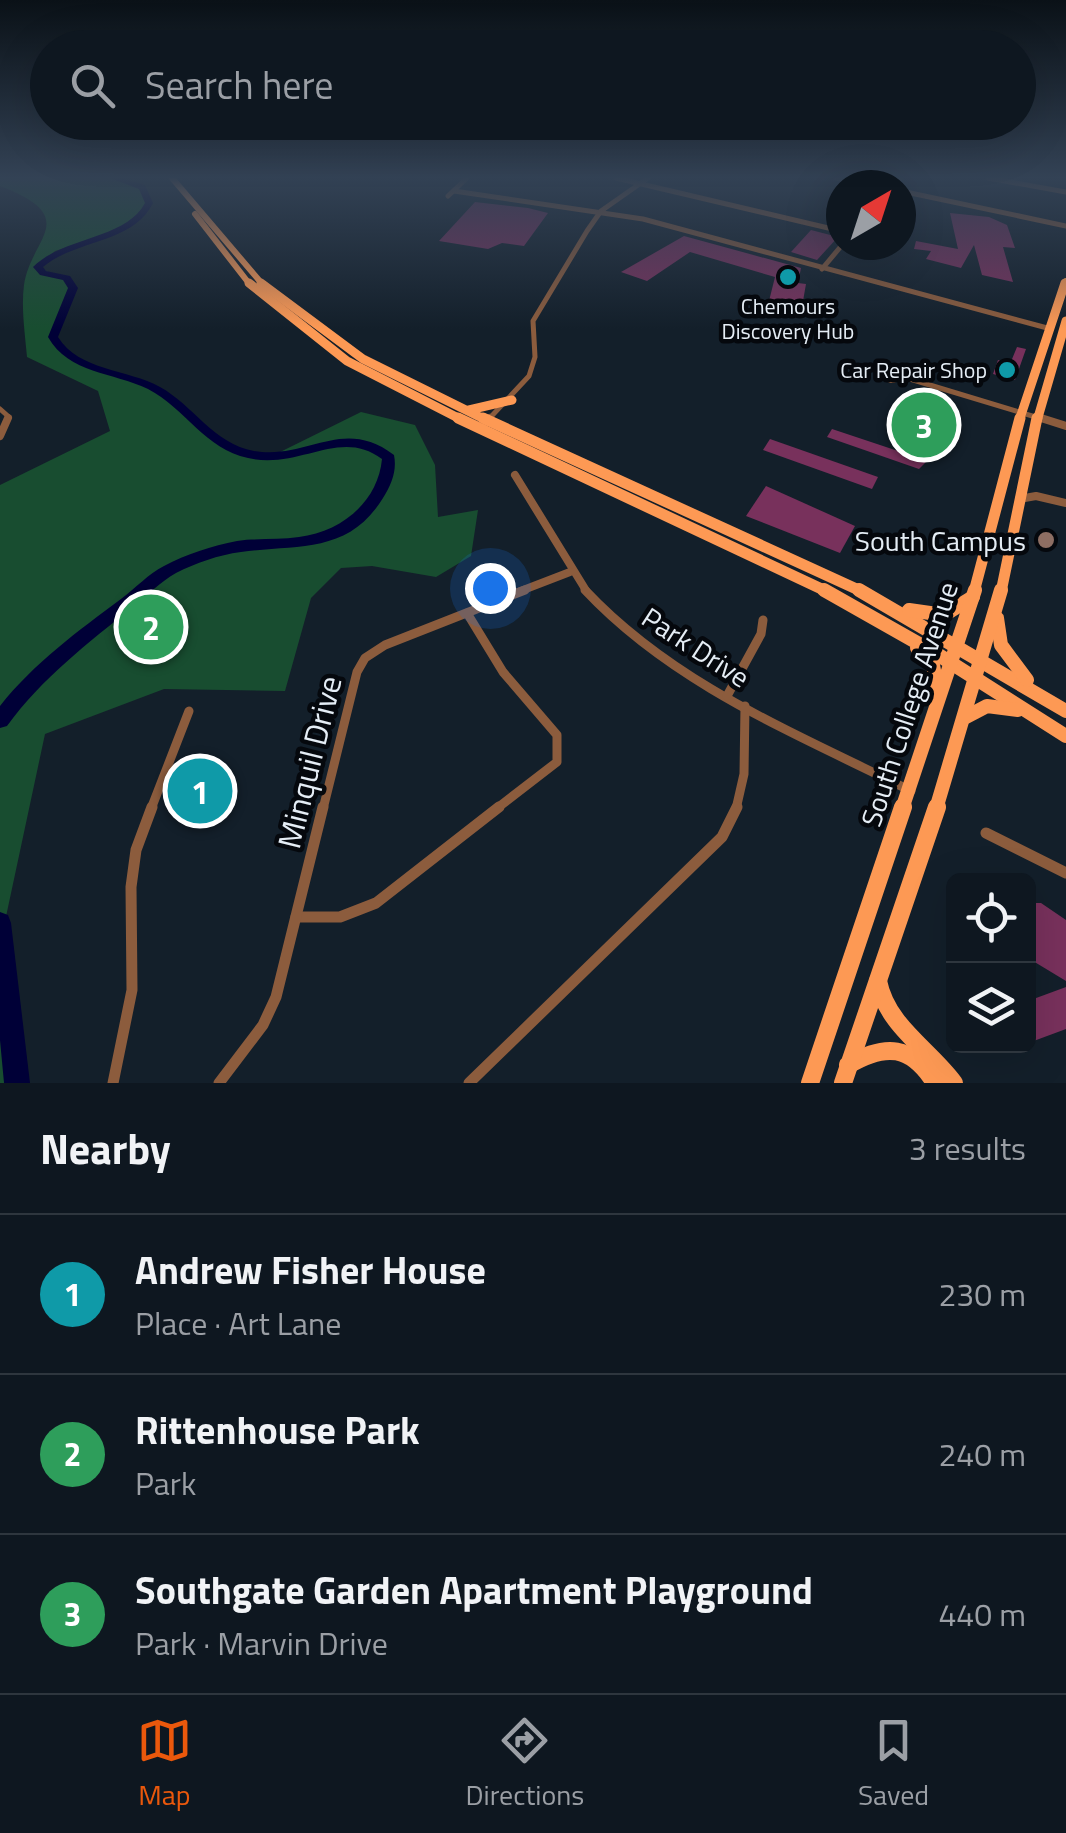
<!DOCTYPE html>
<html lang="en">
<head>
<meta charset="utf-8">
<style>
	:root { --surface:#0e1720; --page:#172029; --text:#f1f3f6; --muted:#9b9fa5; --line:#2e363e; --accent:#ea580c }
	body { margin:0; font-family:"Titillium Web",sans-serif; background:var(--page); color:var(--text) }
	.controls { position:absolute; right:30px; bottom:30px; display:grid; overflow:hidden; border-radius:15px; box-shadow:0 10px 40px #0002 }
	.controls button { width:90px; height:90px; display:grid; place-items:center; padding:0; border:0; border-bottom:2px solid var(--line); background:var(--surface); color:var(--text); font:50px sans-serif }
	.compass { position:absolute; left:826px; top:170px; width:90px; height:90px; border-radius:50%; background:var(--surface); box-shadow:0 10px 40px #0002; rotate:39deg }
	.you { position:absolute; left:490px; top:588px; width:35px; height:35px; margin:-25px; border:8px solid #fff; border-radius:50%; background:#1a73e8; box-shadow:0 0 0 15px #1a73e833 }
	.badge { display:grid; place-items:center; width:65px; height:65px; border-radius:50%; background:var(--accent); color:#fff; font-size:32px; font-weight:700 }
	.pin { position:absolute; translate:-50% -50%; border:5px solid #fff; box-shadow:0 2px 10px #0006 }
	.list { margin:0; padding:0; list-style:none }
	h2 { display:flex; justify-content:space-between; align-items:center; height:130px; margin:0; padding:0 40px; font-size:42px }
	h2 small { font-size:32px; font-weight:400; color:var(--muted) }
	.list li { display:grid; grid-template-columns:65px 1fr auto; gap:30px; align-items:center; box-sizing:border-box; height:160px; padding:0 40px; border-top:2px solid var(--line) }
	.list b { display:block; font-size:38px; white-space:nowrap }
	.list p { margin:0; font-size:32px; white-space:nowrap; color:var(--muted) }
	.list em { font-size:32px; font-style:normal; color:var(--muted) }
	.icon { flex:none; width:55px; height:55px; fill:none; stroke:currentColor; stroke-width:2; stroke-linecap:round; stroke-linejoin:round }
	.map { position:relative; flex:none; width:1066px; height:1083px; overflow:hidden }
	.search { position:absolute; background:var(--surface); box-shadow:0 10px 40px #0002; left:30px; right:30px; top:30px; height:110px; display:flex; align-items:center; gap:25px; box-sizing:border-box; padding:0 35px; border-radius:55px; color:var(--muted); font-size:38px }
	.sheet { height:610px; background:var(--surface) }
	nav { display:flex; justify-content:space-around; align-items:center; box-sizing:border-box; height:140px; border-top:2px solid var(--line); background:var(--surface); font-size:28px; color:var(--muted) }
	nav a { display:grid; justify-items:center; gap:5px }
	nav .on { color:var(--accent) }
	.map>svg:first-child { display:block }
</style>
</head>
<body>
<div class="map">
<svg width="1066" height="1083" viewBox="0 0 1066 1083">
	<rect width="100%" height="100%" fill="#131f2a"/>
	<!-- green -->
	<path fill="#184d30" d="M0,178H114L142,187L149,208L124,228L55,251L38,267L71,283L70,304L53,337C64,369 124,372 153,387C203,414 202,452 270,457L361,412L415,425L435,465L438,517L478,510L471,556L436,577L372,566L341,568L311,598L285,691L164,689L45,734L4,926L17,1083H0V485L110,431L98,391L27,357C25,334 21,308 24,285C31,237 83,218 0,186Z"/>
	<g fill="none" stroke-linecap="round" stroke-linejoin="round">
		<!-- river -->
		<g fill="#000037" fill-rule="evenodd">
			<path d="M110,178H121L145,185L153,203C133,244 76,239 43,267L46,271L70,276L78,288L58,337C79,371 128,369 160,387C193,405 214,444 254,451C309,460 342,416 394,455C397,470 392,484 383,498C348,555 297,544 241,552C218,555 196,563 176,573C160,582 148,595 134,606C88,643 42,678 7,726L0,728V706C34,663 78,631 121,599C136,588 148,574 164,566C186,554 212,546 237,541C258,538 279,540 299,537C341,532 378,502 382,459C340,427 300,470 248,458C205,449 186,409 148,389C113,372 69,374 48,337L68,288L63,280L40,275L33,267C64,236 125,240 145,203L139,189Z"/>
			<path d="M0,912L8,915L11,923L30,1083H4L0,1040Z"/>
		</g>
	</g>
	<!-- building -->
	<g fill="#78315c">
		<path d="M475,202L528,208L548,213L524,246L502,243L488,249L439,241Z"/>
		<path d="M950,213L989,217L1007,225L1015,248L1003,247L1013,282L982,275L974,245L961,268L926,259L931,251L914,249L916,241L958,249Z"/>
		<path d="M811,230L838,237L817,260L791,252Z"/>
		<path d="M684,236L801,268L798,283L806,284L800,318L766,313L775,277L690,252L647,281L621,272Z"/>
		<path d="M1017,347L1026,349L1015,380L993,374L998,360L1010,364Z"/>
		<path d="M832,429L925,460L926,462L919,469L827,437Z"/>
		<path d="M770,439L878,477L872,489L763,450Z"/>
		<path d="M766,486L855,526L840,553L746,516Z"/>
		<path d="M211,772H228L219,798H208L207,803L175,802L182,784L207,785Z"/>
		<path d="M1028,903H1041L1066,920V981L1028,958Z"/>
		<path d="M1066,987V1029L1031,1042L1028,1001Z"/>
	</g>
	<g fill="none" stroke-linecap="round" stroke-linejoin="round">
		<!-- minor-far3 -->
		<g stroke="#8c5c3d" stroke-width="5">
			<path d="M616,178L841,231"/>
			<path d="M836,178L870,185"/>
			<path d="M988,178L1066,192"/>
			<path d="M893,185L900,178"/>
			<path d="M454,191L643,219L1051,329"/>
			<path d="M901,191L1066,226"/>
			<path d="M448,196L467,178"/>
			<path d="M822,269L842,245"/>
			<circle cx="892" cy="375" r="5.5"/>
			<path d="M900,376L1049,421"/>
			<path d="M0,409L9,417L7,421"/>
			<path d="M487,421L529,376L535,357L533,321L587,231L601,211L648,178"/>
		</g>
		<!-- minor-far2 -->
		<g stroke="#8c5c3d" stroke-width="8">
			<path d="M1041,418L1066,426"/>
			<path d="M486,422L490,418"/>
			<path d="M0,436L8,418"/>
			<path d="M515,475L587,592"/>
			<path d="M1019,499L1036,496L1066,503"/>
			<path d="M518,592L570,572"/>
		</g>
		<!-- minor-far1 -->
		<g stroke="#8c5c3d" stroke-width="9">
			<path d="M585,590C674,685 797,734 911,791"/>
			<path d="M467,613L503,672L557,735V762L496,809"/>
			<path d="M727,696L761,634L763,620"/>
			<path d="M151,809L189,711"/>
			<path d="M323,809L357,672L365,658L385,645L525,590"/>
			<path d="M736,809L744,774L745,706"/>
		</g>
		<!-- minor -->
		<g stroke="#8c5c3d" stroke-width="11">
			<path d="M986,833L1066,873"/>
			<path d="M296,917H340L376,903L499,807"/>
			<path d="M113,1083L132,990L131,887L136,850L152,807"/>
			<path d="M219,1083L263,1025L276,997L323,807"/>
			<path d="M469,1083L722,837L737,807"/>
		</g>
		<!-- primary-far4 -->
		<g stroke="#fd9954" stroke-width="6">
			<path d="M172,178L264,286"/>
			<path d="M195,214L251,286"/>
			<path d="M1064,286L1066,281"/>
		</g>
		<!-- primary-far3 -->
		<g stroke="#fd9954" stroke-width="9">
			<path d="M249,283L347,361L464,421"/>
			<path d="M261,283L363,359L488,421"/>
			<path d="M469,410L512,400"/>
			<path d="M1019,421L1065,283"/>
			<path d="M1037,421L1066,321"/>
		</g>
		<!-- primary-far2 -->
		<g stroke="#fd9954" stroke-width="11">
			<path d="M458,418L828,592"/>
			<path d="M483,418L863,592"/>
			<path d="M974,592L1020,418"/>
			<path d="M1001,592L1037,418"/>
		</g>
		<!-- primary-far1 -->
		<g stroke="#fd9954" stroke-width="14">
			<path d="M824,590L937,654L1066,736"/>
			<path d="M859,590L1066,711"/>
			<path d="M909,610L944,615L973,597"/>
			<path d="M997,618L1001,645L1027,680"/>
			<path d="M917,648L933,665L938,692"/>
			<path d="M966,717L987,706L1018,710"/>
			<path d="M902,809L975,590"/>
			<path d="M936,809L1001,590"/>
		</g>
		<!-- primary -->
		<g stroke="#fd9954" stroke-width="18">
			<path d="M878,981C887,1026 928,1048 954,1083"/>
			<path d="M848,1065C886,1043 911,1045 935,1083"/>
			<path d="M810,1083L903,807"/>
			<path d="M843,1083L937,807"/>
		</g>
	</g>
	<!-- sky -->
	<linearGradient id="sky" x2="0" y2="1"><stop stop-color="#0a1117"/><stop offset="0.54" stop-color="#334255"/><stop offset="1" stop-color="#334255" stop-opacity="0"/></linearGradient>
	<rect width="1066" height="329" fill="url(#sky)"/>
	<!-- markers -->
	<g fill="#0f9aa8" stroke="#05080d" stroke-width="4">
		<circle cx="788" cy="277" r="10"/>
		<circle cx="1007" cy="370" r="10"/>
	</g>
	<circle fill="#8d6e63" stroke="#05080d" stroke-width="4" cx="1046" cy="540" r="10"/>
	<g text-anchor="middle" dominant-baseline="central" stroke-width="9" stroke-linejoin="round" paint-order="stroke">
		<!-- far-poi labels -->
		<g font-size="22" fill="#e5edf5" stroke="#05080d">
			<text x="788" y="306">Chemours<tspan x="788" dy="25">Discovery Hub</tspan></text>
			<text x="987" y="370" text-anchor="end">Car Repair Shop</text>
		</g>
		<!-- poi labels -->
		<g font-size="28" fill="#e5edf5" stroke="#05080d" text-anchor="end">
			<text x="1026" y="540">South Campus</text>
		</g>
		<!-- street labels -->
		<g font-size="28" fill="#e5edf5" stroke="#05080d">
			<text transform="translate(696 647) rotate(33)">Park Drive</text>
			<text transform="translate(909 704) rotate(-72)">South College Avenue</text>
		</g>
		<!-- near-street labels -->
		<g font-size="32" fill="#e5edf5" stroke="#05080d">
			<text transform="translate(309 762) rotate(-76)">Minquil Drive</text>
		</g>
	</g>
</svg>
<div class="controls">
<button><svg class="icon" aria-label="locate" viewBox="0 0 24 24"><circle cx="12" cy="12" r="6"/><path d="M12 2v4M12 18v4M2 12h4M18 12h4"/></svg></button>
<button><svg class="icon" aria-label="layers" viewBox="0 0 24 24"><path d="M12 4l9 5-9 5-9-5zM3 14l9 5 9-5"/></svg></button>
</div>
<svg class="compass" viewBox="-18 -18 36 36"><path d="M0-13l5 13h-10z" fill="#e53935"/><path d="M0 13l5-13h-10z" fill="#9b9fa5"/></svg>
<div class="you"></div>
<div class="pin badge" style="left:200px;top:791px;background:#0f9aa8">1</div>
<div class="pin badge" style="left:151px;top:627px;background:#2e9e5b">2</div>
<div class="pin badge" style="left:924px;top:425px;background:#2e9e5b">3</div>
<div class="search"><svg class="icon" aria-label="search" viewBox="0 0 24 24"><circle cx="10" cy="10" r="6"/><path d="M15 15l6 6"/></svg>Search here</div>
</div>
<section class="sheet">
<h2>Nearby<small>3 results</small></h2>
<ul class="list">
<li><span class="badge" style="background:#0f9aa8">1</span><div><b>Andrew Fisher House</b><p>Place · Art Lane</p></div><em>230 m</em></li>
<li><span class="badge" style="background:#2e9e5b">2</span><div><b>Rittenhouse Park</b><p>Park</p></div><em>240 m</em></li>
<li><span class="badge" style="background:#2e9e5b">3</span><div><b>Southgate Garden Apartment Playground</b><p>Park · Marvin Drive</p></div><em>440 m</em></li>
</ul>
</section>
<nav>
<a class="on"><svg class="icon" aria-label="map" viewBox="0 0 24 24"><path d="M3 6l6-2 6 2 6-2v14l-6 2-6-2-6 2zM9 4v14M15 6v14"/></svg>Map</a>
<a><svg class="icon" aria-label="directions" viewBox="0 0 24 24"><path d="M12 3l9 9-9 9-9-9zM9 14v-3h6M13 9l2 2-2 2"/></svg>Directions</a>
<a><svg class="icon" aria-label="saved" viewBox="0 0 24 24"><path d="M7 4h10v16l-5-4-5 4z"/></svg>Saved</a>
</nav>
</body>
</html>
